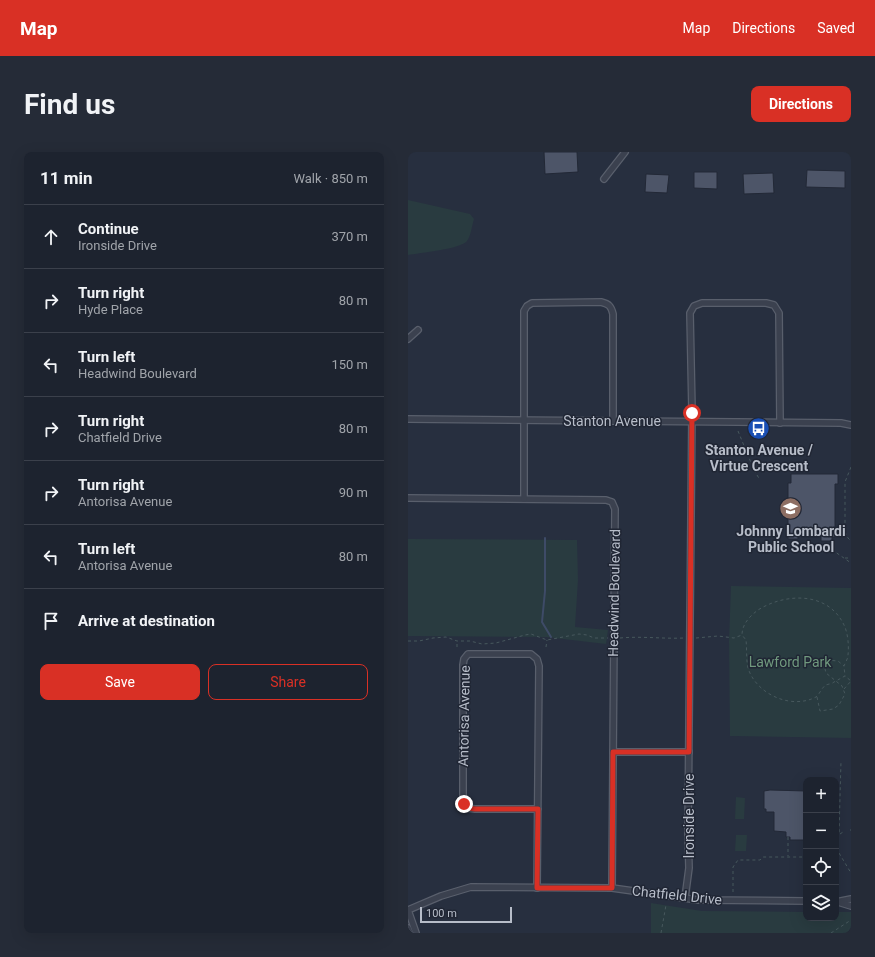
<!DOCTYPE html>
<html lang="en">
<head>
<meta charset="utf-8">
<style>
	:root { --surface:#1d232f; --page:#252b37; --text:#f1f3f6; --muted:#a0a4aa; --line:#3b404b; --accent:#d93025 }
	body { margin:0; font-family:Roboto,sans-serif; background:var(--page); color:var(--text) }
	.controls { position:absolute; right:12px; bottom:12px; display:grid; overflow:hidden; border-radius:8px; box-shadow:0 4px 16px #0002 }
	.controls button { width:36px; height:36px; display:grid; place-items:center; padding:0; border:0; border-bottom:1px solid var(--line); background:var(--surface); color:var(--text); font:20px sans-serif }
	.scale { position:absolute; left:12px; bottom:10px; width:92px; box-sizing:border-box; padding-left:4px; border:2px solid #b7bdc9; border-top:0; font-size:11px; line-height:14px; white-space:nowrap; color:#b7bdc9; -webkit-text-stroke:3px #202634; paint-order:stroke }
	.stop { position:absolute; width:12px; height:12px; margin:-9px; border:3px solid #d93025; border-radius:50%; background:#fff }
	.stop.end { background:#d93025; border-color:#fff; box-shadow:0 1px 4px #0008 }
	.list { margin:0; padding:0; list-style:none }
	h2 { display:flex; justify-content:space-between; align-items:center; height:52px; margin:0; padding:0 16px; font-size:17px }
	h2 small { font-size:13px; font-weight:400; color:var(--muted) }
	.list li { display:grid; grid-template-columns:26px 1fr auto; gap:12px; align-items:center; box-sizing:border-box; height:64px; padding:0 16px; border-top:1px solid var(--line) }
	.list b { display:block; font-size:15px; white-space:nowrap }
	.list p { margin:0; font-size:13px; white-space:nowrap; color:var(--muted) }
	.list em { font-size:13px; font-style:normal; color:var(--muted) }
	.actions { display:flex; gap:8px; padding:12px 16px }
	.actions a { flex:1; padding:9px 0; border:1px solid var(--accent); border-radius:8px; text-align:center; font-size:14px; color:var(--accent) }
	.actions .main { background:var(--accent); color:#fff }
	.icon { flex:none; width:22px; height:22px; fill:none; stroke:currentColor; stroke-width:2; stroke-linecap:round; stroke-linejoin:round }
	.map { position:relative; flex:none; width:443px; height:781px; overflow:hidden; border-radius:8px }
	header { display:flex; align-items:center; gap:24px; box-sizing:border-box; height:56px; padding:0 20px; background:var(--accent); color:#fff }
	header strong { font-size:19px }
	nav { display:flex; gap:22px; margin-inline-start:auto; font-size:14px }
	.intro { display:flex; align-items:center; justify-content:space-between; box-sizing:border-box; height:96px; padding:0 24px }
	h1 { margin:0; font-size:28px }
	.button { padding:10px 18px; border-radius:8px; background:var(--accent); color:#fff; font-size:14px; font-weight:700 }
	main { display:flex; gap:24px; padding:0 24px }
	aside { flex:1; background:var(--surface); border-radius:8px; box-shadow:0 4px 16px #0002 }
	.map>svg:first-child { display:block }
</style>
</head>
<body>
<header>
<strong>Map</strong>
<nav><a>Map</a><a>Directions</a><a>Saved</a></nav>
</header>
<div class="intro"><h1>Find us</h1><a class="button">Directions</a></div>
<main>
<aside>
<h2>11 min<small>Walk · 850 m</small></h2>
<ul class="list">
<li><svg class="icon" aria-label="ahead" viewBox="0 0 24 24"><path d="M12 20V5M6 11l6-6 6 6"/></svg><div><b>Continue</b><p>Ironside Drive</p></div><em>370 m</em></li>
<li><svg class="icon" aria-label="right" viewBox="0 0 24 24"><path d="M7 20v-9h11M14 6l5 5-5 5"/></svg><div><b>Turn right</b><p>Hyde Place</p></div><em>80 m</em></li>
<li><svg class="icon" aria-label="left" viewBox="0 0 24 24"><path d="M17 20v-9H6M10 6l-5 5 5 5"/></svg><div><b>Turn left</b><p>Headwind Boulevard</p></div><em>150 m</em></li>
<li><svg class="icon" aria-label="right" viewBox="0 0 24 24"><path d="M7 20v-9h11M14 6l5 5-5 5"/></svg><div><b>Turn right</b><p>Chatfield Drive</p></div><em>80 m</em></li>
<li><svg class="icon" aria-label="right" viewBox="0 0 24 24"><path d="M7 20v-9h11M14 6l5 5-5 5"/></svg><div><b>Turn right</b><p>Antorisa Avenue</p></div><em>90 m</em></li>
<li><svg class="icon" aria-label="left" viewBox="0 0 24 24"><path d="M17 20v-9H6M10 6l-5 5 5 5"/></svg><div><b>Turn left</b><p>Antorisa Avenue</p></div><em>80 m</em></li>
<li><svg class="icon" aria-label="arrive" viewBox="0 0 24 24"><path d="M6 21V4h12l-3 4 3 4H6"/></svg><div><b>Arrive at destination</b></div></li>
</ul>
<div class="actions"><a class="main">Save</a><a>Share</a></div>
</aside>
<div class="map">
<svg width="443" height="781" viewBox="0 0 443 781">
	<rect width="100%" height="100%" fill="#272f3f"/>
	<!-- green -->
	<g fill="#293b40">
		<path d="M0,48L62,62L66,67C64,73 63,84 59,89C53,97 11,101 0,103Z"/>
		<path d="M0,387L169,388L170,428L167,475L200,478L198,492L138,485L0,484Z"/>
		<path d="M323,434L443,436V586L322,584L321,489Z"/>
		<path d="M328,645L337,646L336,667H327Z"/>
		<path d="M328,683H339L338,699H327Z"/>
		<path d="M243,751L294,759L398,760V766H428V760H443V781H243Z"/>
	</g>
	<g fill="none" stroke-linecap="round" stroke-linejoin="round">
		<!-- stream -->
		<path stroke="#3e4b67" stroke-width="2" d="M137,386V439L134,470L143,485"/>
	</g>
	<!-- building -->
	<g fill="#4d5568" stroke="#222836">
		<path d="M136,0H169L170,20L137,22Z"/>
		<path d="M399,18L437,19V36L398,35Z"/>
		<path d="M286,20H309V37L286,36Z"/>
		<path d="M365,21L366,41L336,42L335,22Z"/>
		<path d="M238,22L261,23L259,41L237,40Z"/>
		<path d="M383,322H430V332H427V385H424V389H413V379L390,378V387H380V331H383Z"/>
		<path d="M362,638L398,639V688H382V685H378V680L366,679V660H358V657H356V639Z"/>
	</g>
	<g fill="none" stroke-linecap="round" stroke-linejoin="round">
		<defs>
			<g id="minor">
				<path d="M196,27L217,0"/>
				<path d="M0,187L10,178"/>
				<path d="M0,267L433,271L443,273"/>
				<path d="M0,346L198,348L204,350L207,357L204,736"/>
				<path d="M116,347V159L119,154L124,151L193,150C201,152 203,154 205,162V269"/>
				<path d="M205,600H281"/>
				<path d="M129,736L131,514L129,507L123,502H60L56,507L55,513V647L56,652L59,656L67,657H130"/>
				<path d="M277,746L281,716L280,681L284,259L282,161L286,154L294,151H358L366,153L371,161L372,271"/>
				<path d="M428,750L443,747"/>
				<path d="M430,750L443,754"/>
				<path d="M0,776L2,781"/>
				<path d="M8,781L0,758L33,744L63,735L204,736L290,748L398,749"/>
			</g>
		</defs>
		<!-- minor casing -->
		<use href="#minor" stroke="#595f6c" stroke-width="8"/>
		<!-- path -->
		<g stroke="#47585d" stroke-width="1" stroke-dasharray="3 3" stroke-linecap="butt">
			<path d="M330,279L346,318L352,328"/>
			<path d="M443,315L437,330V380L440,386L443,389"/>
			<path d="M346,318L362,317"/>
			<path d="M423,392V397L443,411"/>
			<path d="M437,406H443"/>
			<path d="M212,486C234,484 255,487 276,486"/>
			<path d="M288,486L310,484L326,486L334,483C334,472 342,464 350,458C377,441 420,439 436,473C440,481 441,494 440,503C440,507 437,511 436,514C436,517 437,521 437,524C433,526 430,528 426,530C424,532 420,532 418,533C413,536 412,542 408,545C383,558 348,542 340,516C338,507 339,497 338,488L334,483"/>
			<path d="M0,489H11L25,486L38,485L49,489H62L74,492L88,491L117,483L123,482L139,488L171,482L179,483L186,486H200"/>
			<path d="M49,495V490"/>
			<path d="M138,495L139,488"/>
			<path d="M436,537L443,529L437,524"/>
			<path d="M409,545L412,559L425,557L431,553L437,542L434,534L418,521L417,517L418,508L430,509L436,514"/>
			<path d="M442,678H443"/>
			<path d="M432,682L435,680"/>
			<path d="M380,685V704"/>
			<path d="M428,685L431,682L433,609"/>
			<path d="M428,696L443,721"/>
			<path d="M325,740V715L330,708H352L355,705H398"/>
			<path d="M253,781L258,753"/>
			<path d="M423,781L443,768"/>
		</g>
		<!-- minor -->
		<use href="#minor" stroke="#3b414f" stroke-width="5.5"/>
	</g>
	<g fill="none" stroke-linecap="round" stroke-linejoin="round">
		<!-- route -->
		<path stroke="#d93025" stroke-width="5" d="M56,652L59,656L67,657H130L129,736H204L205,600H281L284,261"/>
	</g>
	<!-- icons -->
	<defs>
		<symbol id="bus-disc" viewBox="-11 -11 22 22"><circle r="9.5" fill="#1a4fb4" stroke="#202634"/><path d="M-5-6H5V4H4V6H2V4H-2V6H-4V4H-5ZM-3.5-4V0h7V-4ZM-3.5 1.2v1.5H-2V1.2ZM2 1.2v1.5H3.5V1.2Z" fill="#fff"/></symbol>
		<symbol id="school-disc" viewBox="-11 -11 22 22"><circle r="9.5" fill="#8d6e63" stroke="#202634"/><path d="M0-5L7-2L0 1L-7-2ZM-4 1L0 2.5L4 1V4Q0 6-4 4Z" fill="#fff"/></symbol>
	</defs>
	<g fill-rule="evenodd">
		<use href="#bus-disc" x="338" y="264" width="25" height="25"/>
		<use href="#school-disc" x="370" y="344" width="25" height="25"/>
	</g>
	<g text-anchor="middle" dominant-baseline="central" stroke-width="3" stroke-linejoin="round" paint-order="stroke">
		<!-- street labels -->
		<g font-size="14" fill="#b7bdc9" stroke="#202634">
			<text x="204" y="269">Stanton Avenue</text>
			<text transform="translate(206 441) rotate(-89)">Headwind Boulevard</text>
			<text transform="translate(56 564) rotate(-89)">Antorisa Avenue</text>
			<text transform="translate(281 664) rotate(-90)">Ironside Drive</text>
			<text transform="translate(269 743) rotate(6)">Chatfield Drive</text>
		</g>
		<!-- poi labels -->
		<g font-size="14" font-weight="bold" fill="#b7bdc9" stroke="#202634">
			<text x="351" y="298">Stanton Avenue /<tspan x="351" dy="16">Virtue Crescent</tspan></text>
			<text x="383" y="379">Johnny Lombardi<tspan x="383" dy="16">Public School</tspan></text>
		</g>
		<!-- park labels -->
		<g font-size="14" fill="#70997e" stroke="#202634">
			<text x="382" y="510">Lawford Park</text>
		</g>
	</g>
</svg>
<div class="controls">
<button>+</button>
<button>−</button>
<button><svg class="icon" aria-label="locate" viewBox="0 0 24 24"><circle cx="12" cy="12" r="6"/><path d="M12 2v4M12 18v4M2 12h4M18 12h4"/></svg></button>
<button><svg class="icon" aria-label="layers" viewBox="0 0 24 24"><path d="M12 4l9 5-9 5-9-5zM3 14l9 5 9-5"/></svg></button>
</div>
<div class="scale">100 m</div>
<div class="stop" style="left:284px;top:261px"></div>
<div class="stop end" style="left:56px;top:652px"></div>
</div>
</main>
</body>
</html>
